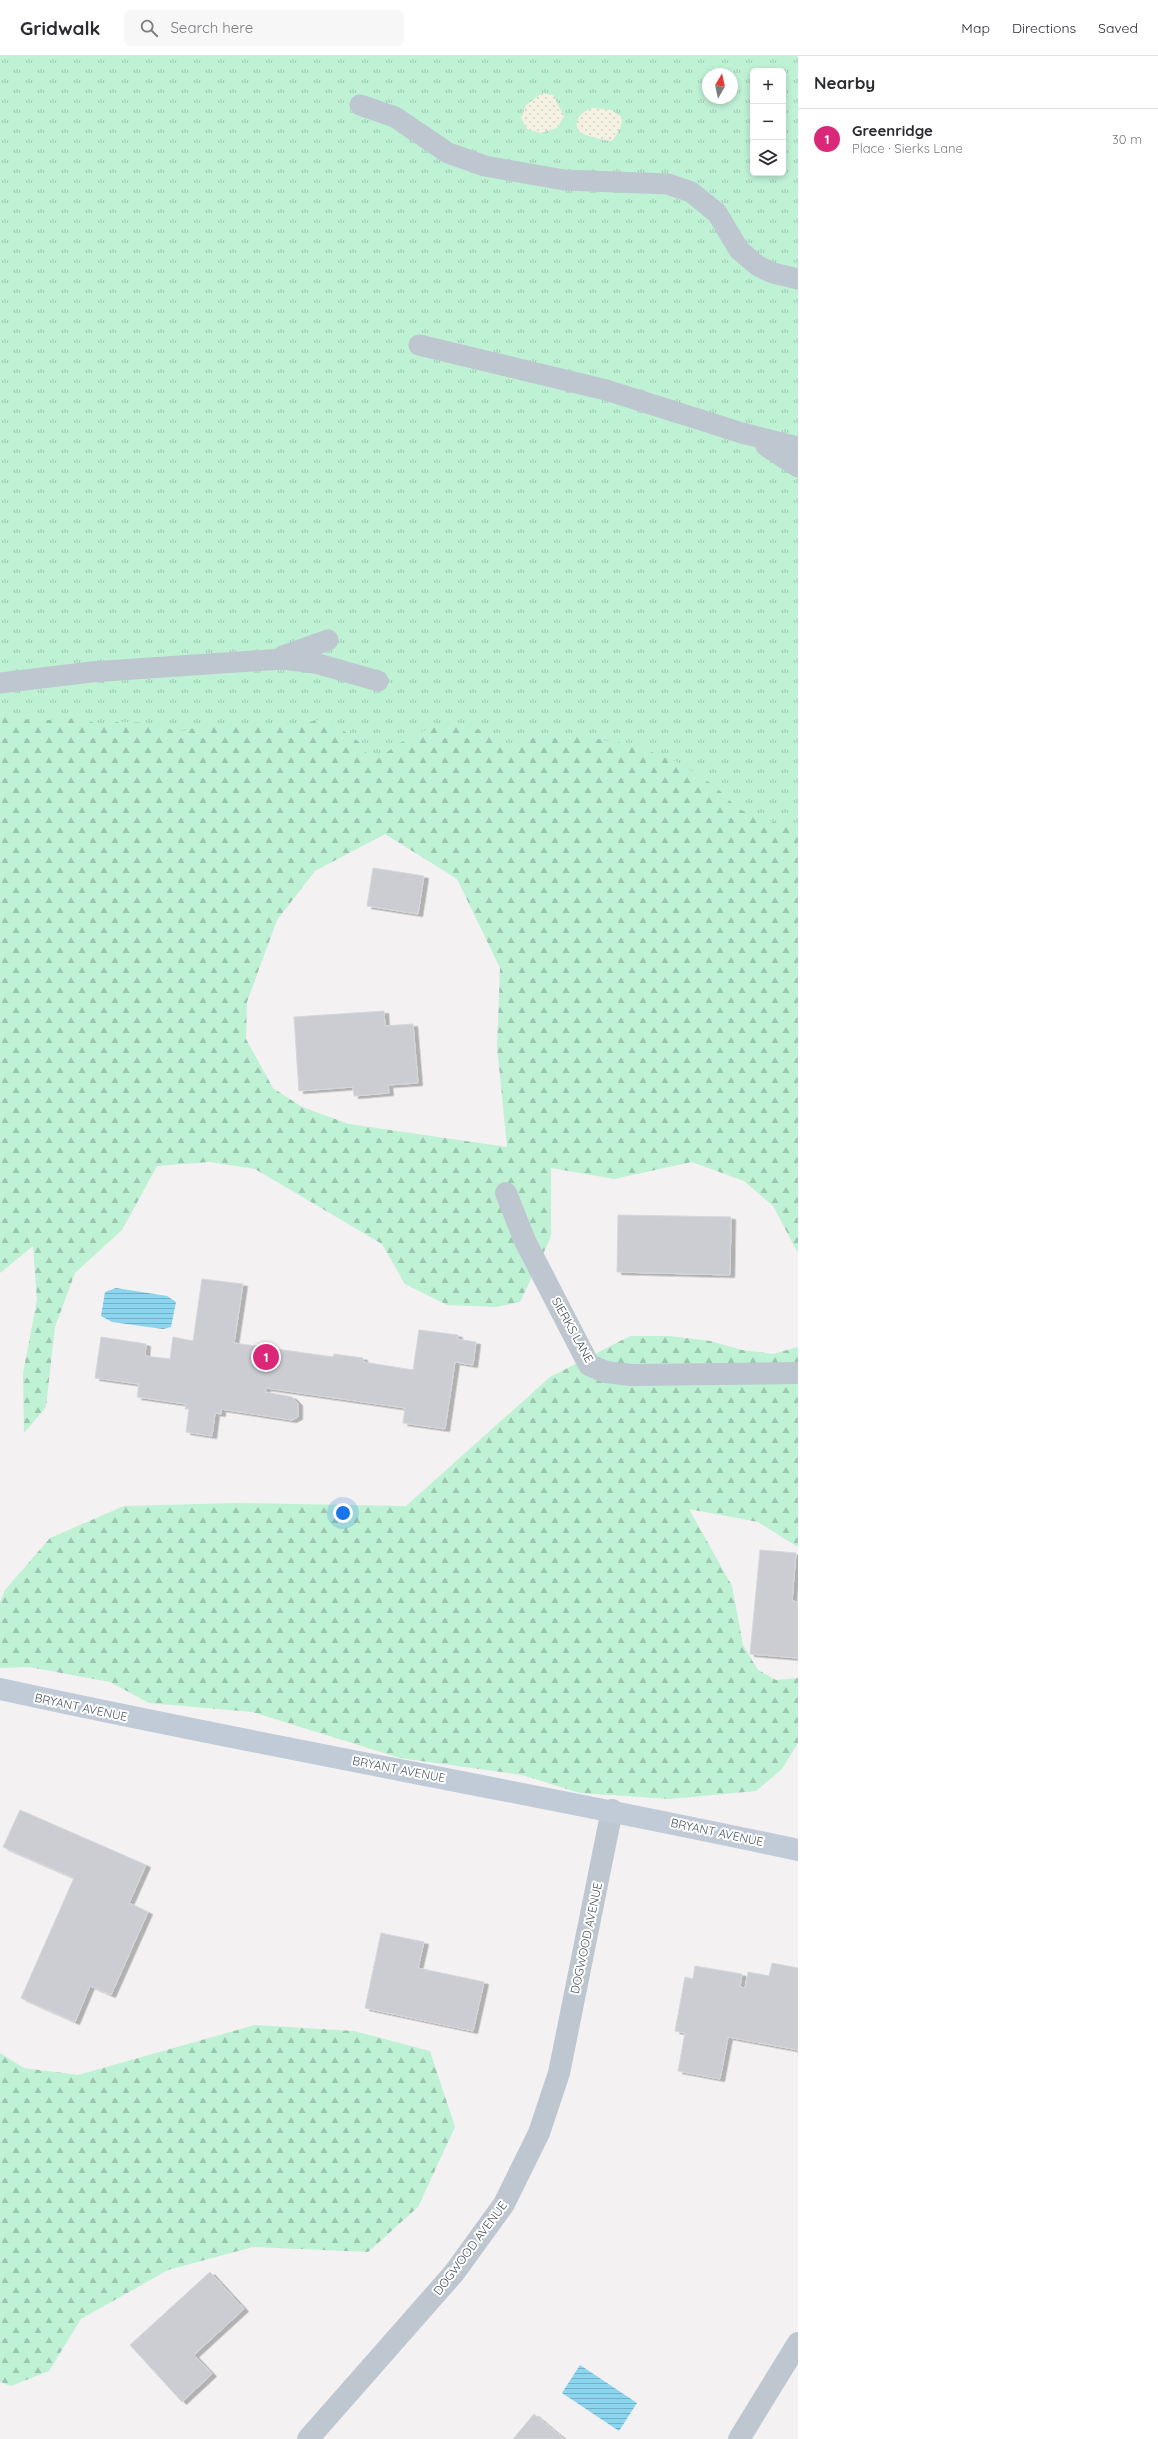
<!DOCTYPE html>
<html lang="en">
<head>
<meta charset="utf-8">
<style>
	:root { --surface:#fff; --page:#f7f7f7; --text:#2b2b33; --muted:#7c7c81; --line:#e1e1e2; --accent:#db2777 }
	body { margin:0; font-family:Quicksand,sans-serif; background:var(--page); color:var(--text) }
	.controls { position:absolute; right:12px; top:12px; display:grid; overflow:hidden; border-radius:6px; box-shadow:0 2px 6px #0003 }
	.controls button { width:36px; height:36px; display:grid; place-items:center; padding:0; border:0; border-bottom:1px solid var(--line); background:var(--surface); color:var(--text); font:20px sans-serif }
	.compass { position:absolute; left:702px; top:12px; width:36px; height:36px; border-radius:50%; background:var(--surface); box-shadow:0 2px 6px #0003; rotate:9deg }
	.you { position:absolute; left:343px; top:1457px; width:14px; height:14px; margin:-10px; border:3px solid #fff; border-radius:50%; background:#1a73e8; box-shadow:0 0 0 6px #1a73e833 }
	.badge { display:grid; place-items:center; width:26px; height:26px; border-radius:50%; background:var(--accent); color:#fff; font-size:13px; font-weight:700 }
	.pin { position:absolute; translate:-50% -50%; border:2px solid #fff; box-shadow:0 1px 4px #0006 }
	.list { margin:0; padding:0; list-style:none }
	h2 { display:flex; justify-content:space-between; align-items:center; height:52px; margin:0; padding:0 16px; font-size:17px }
	h2 small { font-size:13px; font-weight:400; color:var(--muted) }
	.list li { display:grid; grid-template-columns:26px 1fr auto; gap:12px; align-items:center; box-sizing:border-box; height:60px; padding:0 16px; border-top:1px solid var(--line) }
	.list b { display:block; font-size:15px; white-space:nowrap }
	.list p { margin:0; font-size:13px; white-space:nowrap; color:var(--muted) }
	.list em { font-size:13px; font-style:normal; color:var(--muted) }
	.icon { flex:none; width:22px; height:22px; fill:none; stroke:currentColor; stroke-width:2; stroke-linecap:round; stroke-linejoin:round }
	.map { position:relative; flex:none; width:798px; height:2383px; overflow:hidden }
	header { display:flex; align-items:center; gap:24px; box-sizing:border-box; height:56px; padding:0 20px; background:var(--surface); border-bottom:1px solid var(--line) }
	header strong { font-size:19px }
	nav { display:flex; gap:22px; margin-inline-start:auto; font-size:14px }
	.search { width:280px; height:36px; background:var(--page); display:flex; align-items:center; gap:10px; box-sizing:border-box; padding:0 14px; border-radius:6px; color:var(--muted); font-size:15px }
	main { display:flex }
	aside { flex:1; background:var(--surface) }
	.map>svg:first-child { display:block }
</style>
</head>
<body>
<header>
<strong>Gridwalk</strong>
<div class="search"><svg class="icon" aria-label="search" viewBox="0 0 24 24"><circle cx="10" cy="10" r="6"/><path d="M15 15l6 6"/></svg>Search here</div>
<nav><a>Map</a><a>Directions</a><a>Saved</a></nav>
</header>
<main>
<div class="map">
<svg width="798" height="2383" viewBox="0 0 798 2383">
	<defs>
		<pattern id="grass-tufts" width="24" height="20" patternUnits="userSpaceOnUse"><rect width="24" height="20" fill="#bff1d5"/><path d="M3 7l-1-3M5 7V3M7 7l1-3M15 17l-1-3M17 17v-4M19 17l1-3" fill="none" stroke="#9dc6b0"/></pattern>
		<pattern id="forest-firs" width="22" height="20" patternUnits="userSpaceOnUse"><rect width="22" height="20" fill="#bff1d5"/><path d="M5 1l3.5 6h-7zM16 11l3.5 6h-7z" fill="#9dc6b0"/></pattern>
		<pattern id="sand-dots" width="8" height="8" patternUnits="userSpaceOnUse"><rect width="8" height="8" fill="#f4f0e2"/><path d="M2 2h.1M6 6h.1" fill="none" stroke="#d3d0c4" stroke-width="1.8" stroke-linecap="round"/></pattern>
		<pattern id="water-rules" width="6" height="5" patternUnits="userSpaceOnUse"><rect width="6" height="5" fill="#8bd5ef"/><path d="M0 2.5h6" fill="none" stroke="#74afc5"/></pattern>
		<filter id="shadow"><feDropShadow dx="4.5" dy="2.5" stdDeviation="0" flood-color="#0004"/></filter>
	</defs>
	<rect width="100%" height="100%" fill="#f3f1f1"/>
	<!-- grass -->
	<path fill="url(#grass-tufts)" fill-rule="evenodd" d="M0,0H798V849L0,688ZM753,15H783V117H753ZM708,18H732V42H708Z"/>
	<!-- forest -->
	<g fill="url(#forest-firs)" fill-rule="evenodd">
		<path d="M0,659C11,660 23,664 34,664C59,666 78,656 101,671L117,666L154,667L178,676L211,668L289,670L319,664L330,665L359,686L373,707C402,684 431,663 470,671C490,675 498,683 506,701L522,686L537,678L562,677L633,689L677,706L715,730L737,752L759,762L798,773V1197L773,1150L744,1125L692,1106L614,1123L551,1112V1181L520,1246L496,1251L447,1249L405,1228L382,1188L255,1113L209,1106L157,1110L122,1174L75,1217L55,1271L46,1351L24,1377L23,1317L37,1244L33,1190L0,1217ZM385,778L457,823L500,912L497,990L507,1091L349,1068L302,1051L273,1032L246,983L247,946L277,864L315,815Z"/>
		<path d="M630,1280H670L710,1285L742,1294L773,1298L798,1291V1491L758,1466L689,1453L732,1530L743,1589L758,1614L776,1624L798,1622V1687L782,1713L756,1735L670,1743L580,1737L522,1719L400,1702L252,1656L149,1647L110,1626L29,1611L0,1612V1546L5,1534L50,1482L124,1450L237,1447L406,1450L550,1321Z"/>
		<path d="M255,1969L354,1975L430,1995L455,2071L418,2151L368,2196L253,2191L168,2214L81,2263L49,2315L11,2330L0,2326V1997L24,2012L78,2019Z"/>
	</g>
	<!-- sand -->
	<g fill="url(#sand-dots)">
		<path d="M542,37L553,39L564,60L557,72L541,77L527,73L521,62L526,49Z"/>
		<path d="M593,52L611,54L622,61C623,69 617,79 612,85C607,85 586,80 581,77C570,67 582,54 593,52Z"/>
	</g>
	<!-- water -->
	<g fill="url(#water-rules)">
		<path d="M116,1232L167,1240L176,1246L171,1271L163,1273L112,1266L101,1260L105,1236Z"/>
		<path d="M580,2309L637,2347L619,2375L562,2337Z"/>
	</g>
	<!-- building -->
	<g fill="#cbcdd3" stroke="#d5d7dc" filter="url(#shadow)">
		<path d="M373,812L424,820L418,858L367,850Z"/>
		<path d="M384,955L385,970L413,968L418,1027L388,1029L389,1037L354,1040L353,1031L299,1035L294,961Z"/>
		<path d="M618,1159L731,1161L730,1219L617,1216Z"/>
		<path d="M202,1223L243,1228L234,1287L333,1301L334,1298L363,1302V1306L413,1314L419,1274L458,1279L457,1283L476,1286L473,1309L455,1306L445,1373L403,1367L405,1352L266,1332L265,1336L292,1341L298,1347V1361L292,1364L221,1353V1358L215,1357L212,1380L186,1376L189,1353H185L186,1348L137,1341L139,1328L95,1322L101,1281L146,1288L145,1300L170,1303L173,1281L193,1285Z"/>
		<path d="M760,1494L796,1497L792,1545L798,1546V1602L750,1598Z"/>
		<path d="M20,1754L146,1809L129,1847L148,1856L111,1939L90,1930L75,1966L21,1942L74,1822L3,1791Z"/>
		<path d="M381,1877L424,1886L418,1912L484,1926L473,1975L365,1952Z"/>
		<path d="M772,1907L798,1912V1994L728,1981L720,2023L678,2015L685,1977L675,1975L685,1921L693,1923L695,1910L742,1918L740,1931L745,1932L748,1916L769,1920Z"/>
		<path d="M210,2216L244,2253L194,2299L212,2318L182,2346L130,2289Z"/>
		<path d="M534,2358L564,2383H513Z"/>
	</g>
	<g fill="none" stroke-linecap="round" stroke-linejoin="round">
		<!-- service -->
		<g stroke="#bec7d0" stroke-width="21">
			<path d="M360,49L395,61L448,97L485,110L564,124L668,128L691,136L717,157L739,194L758,210L773,217L798,223"/>
			<path d="M419,289L606,334L742,377L798,391"/>
			<path d="M766,390L798,411"/>
			<path d="M283,600L328,584"/>
			<path d="M0,627L91,616L283,603L315,607L378,625"/>
		</g>
		<!-- minor -->
		<g stroke="#bec7d0" stroke-width="22">
			<path d="M506,1137L525,1185L589,1309L606,1316L631,1319L798,1317"/>
			<path d="M308,2383L454,2217L504,2148L539,2077L559,2017L612,1754"/>
			<path d="M739,2383L798,2287"/>
		</g>
		<!-- secondary -->
		<path stroke="#c1cbd8" stroke-width="22" d="M0,1633C265,1691 533,1737 798,1794"/>
	</g>
	<g text-anchor="middle" dominant-baseline="central" stroke-width="4" stroke-linejoin="round" paint-order="stroke">
		<!-- street labels -->
		<g font-size="12" fill="#48535f" stroke="#fff">
			<text transform="translate(573 1274) rotate(61)">SIERKS LANE</text>
			<text transform="translate(81 1651) rotate(12)">BRYANT AVENUE</text>
			<text transform="translate(399 1713) rotate(11)">BRYANT AVENUE</text>
			<text transform="translate(717 1776) rotate(12)">BRYANT AVENUE</text>
			<text transform="translate(586 1882) rotate(-78)">DOGWOOD AVENUE</text>
			<text transform="translate(470 2192) rotate(-53)">DOGWOOD AVENUE</text>
		</g>
	</g>
</svg>
<div class="controls">
<button>+</button>
<button>−</button>
<button><svg class="icon" aria-label="layers" viewBox="0 0 24 24"><path d="M12 4l9 5-9 5-9-5zM3 14l9 5 9-5"/></svg></button>
</div>
<svg class="compass" viewBox="-18 -18 36 36"><path d="M0-13l5 13h-10z" fill="#e53935"/><path d="M0 13l5-13h-10z" fill="#7c7c81"/></svg>
<div class="you"></div>
<div class="pin badge" style="left:266px;top:1301px">1</div>
</div>
<aside>
<h2>Nearby<small></small></h2>
<ul class="list">
<li><span class="badge">1</span><div><b>Greenridge</b><p>Place · Sierks Lane</p></div><em>30 m</em></li>
</ul>
</aside>
</main>
</body>
</html>
